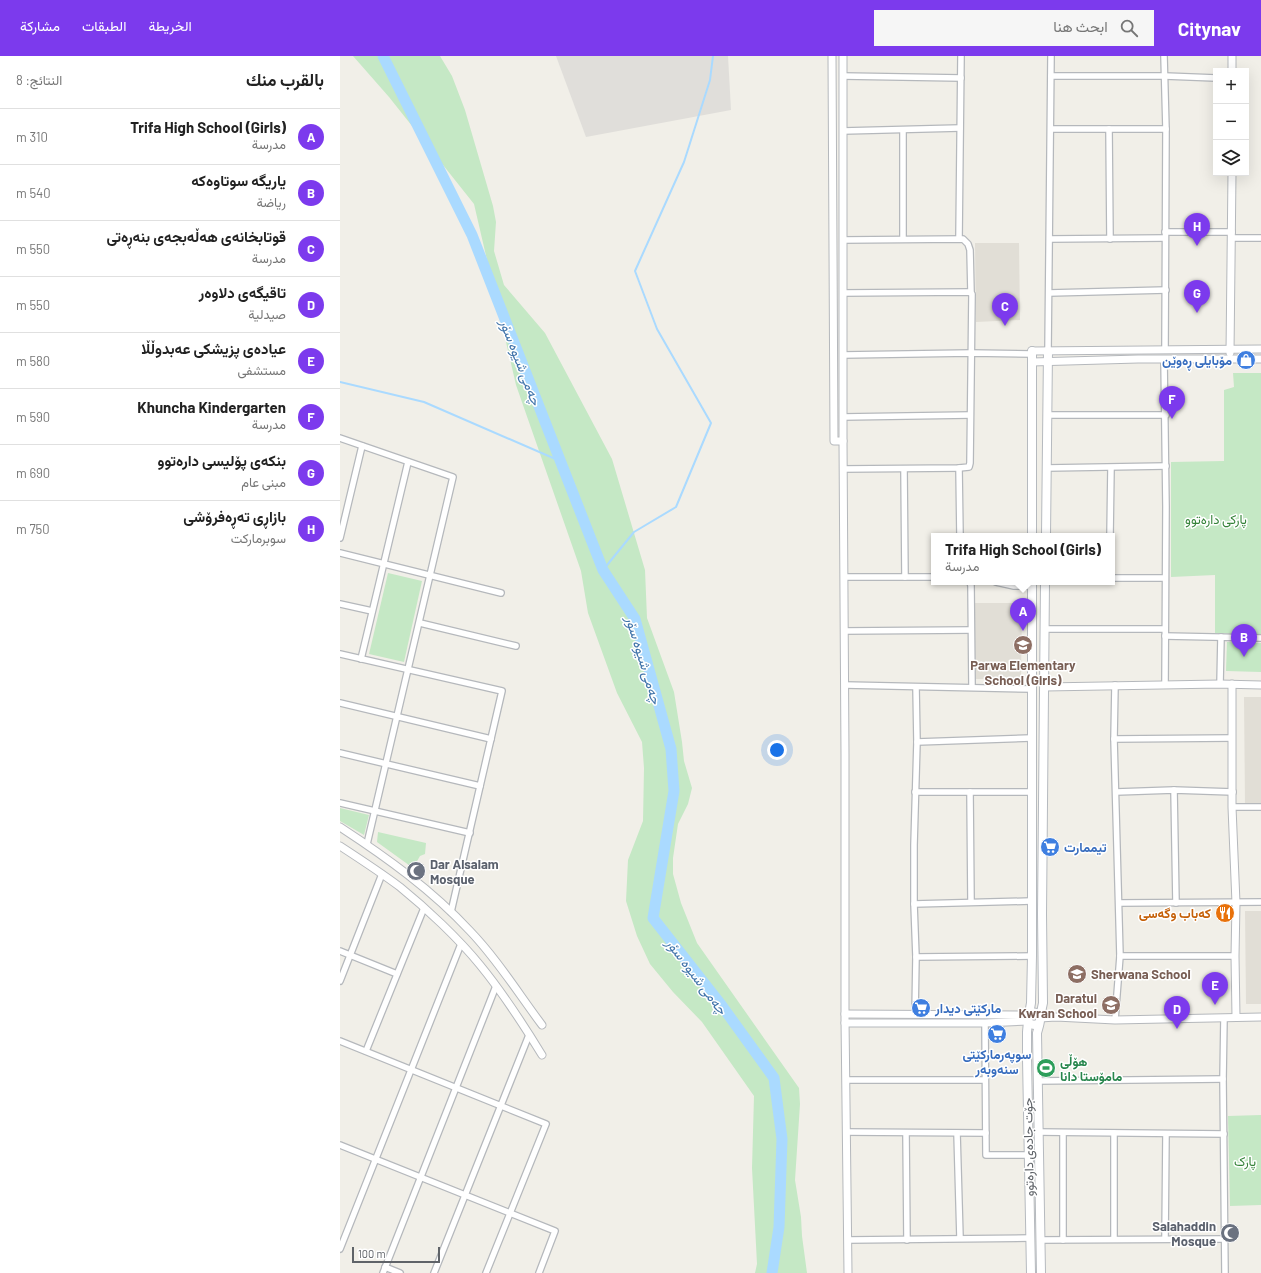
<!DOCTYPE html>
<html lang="ar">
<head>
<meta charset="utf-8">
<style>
	:root { --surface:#fff; --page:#f6f6f6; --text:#222; --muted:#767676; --line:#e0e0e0; --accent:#7c3aed }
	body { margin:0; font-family:Barlow,Vazirmatn,sans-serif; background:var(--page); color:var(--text); direction:rtl }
	.controls { position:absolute; right:12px; top:12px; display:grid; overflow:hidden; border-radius:0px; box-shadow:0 4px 16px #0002 }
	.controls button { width:36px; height:36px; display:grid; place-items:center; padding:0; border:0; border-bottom:1px solid var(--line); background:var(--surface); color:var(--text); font:20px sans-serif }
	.scale { position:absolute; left:12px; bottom:10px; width:88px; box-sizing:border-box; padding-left:4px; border:2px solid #5f6368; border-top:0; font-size:11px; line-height:14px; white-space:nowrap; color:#5f6368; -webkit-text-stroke:3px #fff; paint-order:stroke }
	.you { position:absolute; left:437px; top:694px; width:14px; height:14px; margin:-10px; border:3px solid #fff; border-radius:50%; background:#1a73e8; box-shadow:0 0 0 6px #1a73e833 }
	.badge { display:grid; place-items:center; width:26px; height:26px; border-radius:50%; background:var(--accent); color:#fff; font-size:13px; font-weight:700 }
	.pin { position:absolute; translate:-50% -33px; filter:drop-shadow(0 1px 2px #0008) }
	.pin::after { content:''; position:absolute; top:21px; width:14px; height:12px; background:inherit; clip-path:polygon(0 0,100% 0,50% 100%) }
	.popup { position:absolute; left:591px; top:477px; width:184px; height:52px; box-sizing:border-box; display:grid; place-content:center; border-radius:0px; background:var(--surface); filter:drop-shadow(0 1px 3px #0005); font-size:13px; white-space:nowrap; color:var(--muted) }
	.popup b { font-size:15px; color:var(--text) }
	.popup::after { content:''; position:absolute; left:50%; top:100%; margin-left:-8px; border:8px solid transparent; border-top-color:var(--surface) }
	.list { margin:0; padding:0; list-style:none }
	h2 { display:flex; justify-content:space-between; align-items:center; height:52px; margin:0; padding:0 16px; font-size:17px }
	h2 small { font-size:13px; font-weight:400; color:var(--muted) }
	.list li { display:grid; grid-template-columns:26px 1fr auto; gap:12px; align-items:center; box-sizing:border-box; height:56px; padding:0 16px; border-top:1px solid var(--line) }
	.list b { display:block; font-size:15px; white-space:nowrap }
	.list p { margin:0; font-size:13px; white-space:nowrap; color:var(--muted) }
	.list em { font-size:13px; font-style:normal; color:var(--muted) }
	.icon { flex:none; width:22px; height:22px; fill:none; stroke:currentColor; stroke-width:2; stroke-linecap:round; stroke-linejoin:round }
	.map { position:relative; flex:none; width:921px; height:1217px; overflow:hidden; direction:ltr }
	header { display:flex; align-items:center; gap:24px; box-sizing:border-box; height:56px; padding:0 20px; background:var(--accent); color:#fff }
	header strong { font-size:19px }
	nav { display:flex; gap:22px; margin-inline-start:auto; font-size:14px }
	.search { width:280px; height:36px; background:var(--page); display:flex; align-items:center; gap:10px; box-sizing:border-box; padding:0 14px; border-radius:0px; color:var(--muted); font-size:15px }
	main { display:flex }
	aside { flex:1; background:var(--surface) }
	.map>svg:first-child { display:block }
</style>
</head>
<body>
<header>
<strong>Citynav</strong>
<div class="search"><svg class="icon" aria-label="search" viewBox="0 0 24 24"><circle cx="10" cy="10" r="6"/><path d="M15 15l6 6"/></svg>ابحث هنا</div>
<nav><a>الخريطة</a><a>الطبقات</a><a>مشاركة</a></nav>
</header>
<main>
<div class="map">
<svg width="921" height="1217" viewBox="0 0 921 1217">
	<rect width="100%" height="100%" fill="#f1efe8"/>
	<!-- industrial -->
	<path fill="#e0deda" d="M216,0H388L391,54L246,81Z"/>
	<!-- education -->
	<g fill="#e1ded6">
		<path d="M635,187H679L680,264L636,266Z"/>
		<path d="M634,547H682L681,623H635Z"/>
		<path d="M904,641H921V749H905Z"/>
		<path d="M905,855H921V948H906Z"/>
	</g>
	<!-- green -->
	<g fill="#c5e8c5">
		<path d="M13,0H100L112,20L125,54L153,150L156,166L154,195L164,229L205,277L272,403L305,514L307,562L334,636L342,686L344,705L352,732L348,748L338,768L333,802V818L341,847L357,887L459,1032L460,1048L455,1124L461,1161L462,1180L467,1217H415L417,1208L412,1112L414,1040L362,966L333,936L310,908L297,880L286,845L288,804L303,765L304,712L302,686L277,637L248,557L241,515L176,329L134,148L49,41Z"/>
		<path d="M893,317H921V579L875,577V519L831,521V406L884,405V334L894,331Z"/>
		<path d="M48,517L82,525L64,606L29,598Z"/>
		<path d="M887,586L921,587V616L886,615Z"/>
		<path d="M0,752L29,759L24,779L0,765Z"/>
		<path d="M38,776L86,787L85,798L80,800L73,812L37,786Z"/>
		<path d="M921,1059V1149L890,1150L888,1060Z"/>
	</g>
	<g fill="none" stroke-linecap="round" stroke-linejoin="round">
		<!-- stream -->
		<g stroke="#aadaff" stroke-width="2">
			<path d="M0,326L84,346L220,405"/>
			<path d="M263,514L294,476L336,451L371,367L317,273L295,215L344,106L370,24L373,0"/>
		</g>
		<!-- river -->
		<path stroke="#aadaff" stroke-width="11" d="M43,0L132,179L263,514L295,563L331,693L334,735L313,862L382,950L434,1022L442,1083L439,1171L432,1217"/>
		<defs>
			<g id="minor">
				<path d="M824,0L826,73L825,293"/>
				<path d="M503,20L621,22"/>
				<path d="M711,20H825L876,22"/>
				<path d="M711,73H826"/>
				<path d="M769,73L770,183"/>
				<path d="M563,74V183"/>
				<path d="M503,75L620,72"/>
				<path d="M825,176H892"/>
				<path d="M619,182L621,0"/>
				<path d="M892,182H921"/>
				<path d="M710,183L825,182"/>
				<path d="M503,184L623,183L628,188L630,194L631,236"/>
				<path d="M709,237L826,234"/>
				<path d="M708,295L711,0"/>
				<path d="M503,299L631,297L692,298"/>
				<path d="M824,303L826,451L825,629"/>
				<path d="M707,359H826"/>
				<path d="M503,361L630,359"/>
				<path d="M0,382L113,421L27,788"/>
				<path d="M619,412L620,480"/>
				<path d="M707,412L826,410"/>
				<path d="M503,413L619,412L629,411L630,407L632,238L629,236L503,237"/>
				<path d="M564,413L565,521"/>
				<path d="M770,480L771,412"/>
				<path d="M0,482L22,390"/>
				<path d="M0,497L161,537"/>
				<path d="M504,521H594"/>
				<path d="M772,522H825"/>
				<path d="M630,526L631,530L632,631"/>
				<path d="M656,526L674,530H692"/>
				<path d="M0,548L32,555"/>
				<path d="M80,567L176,590"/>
				<path d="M705,573H825"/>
				<path d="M504,575L631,574"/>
				<path d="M825,580L921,582"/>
				<path d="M0,598L162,635L111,856"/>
				<path d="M21,603L68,406"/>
				<path d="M880,628L881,581"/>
				<path d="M505,629L692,633"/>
				<path d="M775,629L774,683L780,900L775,964"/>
				<path d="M0,647L151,683"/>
				<path d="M774,683L892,682"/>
				<path d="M577,686L691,682"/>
				<path d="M0,697L140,730"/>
				<path d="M834,734L836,847"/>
				<path d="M575,736H691"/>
				<path d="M630,736L631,845"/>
				<path d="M776,736L834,734L893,736"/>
				<path d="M0,747L130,777"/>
				<path d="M892,751H921"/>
				<path d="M779,847L921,846"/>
				<path d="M574,848L691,845"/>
				<path d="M0,895L57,918"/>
				<path d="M780,900H895"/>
				<path d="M576,901L692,900"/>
				<path d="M0,925L42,818"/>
				<path d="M575,958L576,901L574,848V789L577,686L576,631"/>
				<path d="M884,962L883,1023L885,1217"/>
				<path d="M645,967L646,1099H688"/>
				<path d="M0,985L206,1068L146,1217"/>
				<path d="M26,995L84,852"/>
				<path d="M506,1024H645"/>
				<path d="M697,1025L883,1023"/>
				<path d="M506,1076L646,1077"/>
				<path d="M698,1076L884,1078"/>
				<path d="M566,1077L567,1184"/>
				<path d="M617,1077L620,1182"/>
				<path d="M774,1077V1183"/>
				<path d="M0,1089L215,1175L199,1217"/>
				<path d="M825,1183L826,1078"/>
				<path d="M508,1184L690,1182"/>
				<path d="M701,1184L884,1183"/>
				<path d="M723,1184V1077"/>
				<path d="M0,1193L121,888"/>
				<path d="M45,1211L60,1217"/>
				<path d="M43,1217L156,930"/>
				<path d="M94,1217L189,979"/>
			</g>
			<g id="tertiary">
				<path d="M492,0L494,385H503"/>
				<path d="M503,0V385L505,698V963L508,1217"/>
				<path d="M892,15V0"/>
				<path d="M692,295L921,293"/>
				<path d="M890,297L892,117"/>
				<path d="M692,306L798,303H921"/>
				<path d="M892,628V751L896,847L895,900L896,961"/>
				<path d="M705,631L880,628L921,629"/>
				<path d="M0,771C46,801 92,834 130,875C157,903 178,937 202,969"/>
				<path d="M0,790C20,803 40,816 60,831C86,852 119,883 140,909C163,937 183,968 202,999"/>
				<path d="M505,958L689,959"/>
				<path d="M700,962L716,961L775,964L921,961"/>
				<path d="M505,967H645L688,965"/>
			</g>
			<g id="secondary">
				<path d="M692,480V295"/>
				<path d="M706,480L708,295"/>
				<path d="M689,958L691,947L692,900V526"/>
				<path d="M700,961L703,947L702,858L705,526"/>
				<path d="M688,965L687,976V1003L691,1217"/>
				<path d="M699,967L695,969L690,968L688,964L689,959C693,955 702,956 700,964C700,968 698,973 697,977L701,1217"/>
			</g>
		</defs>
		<!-- minor casing -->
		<use href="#minor" stroke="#b5b8bc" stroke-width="8"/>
		<!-- tertiary casing -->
		<use href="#tertiary" stroke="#b5b8bc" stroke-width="9"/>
		<!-- secondary casing -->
		<use href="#secondary" stroke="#b6babf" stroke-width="10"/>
		<!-- minor -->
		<use href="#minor" stroke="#fff" stroke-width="5.5"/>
		<!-- tertiary -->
		<use href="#tertiary" stroke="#fff" stroke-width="7"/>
		<!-- secondary -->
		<use href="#secondary" stroke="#fff" stroke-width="8"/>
	</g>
	<!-- icons -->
	<defs>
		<symbol id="shop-disc" viewBox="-11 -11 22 22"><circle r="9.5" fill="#3f7fe0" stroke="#fff"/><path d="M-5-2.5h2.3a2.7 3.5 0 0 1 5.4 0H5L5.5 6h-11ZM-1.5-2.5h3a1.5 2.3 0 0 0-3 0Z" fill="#fff"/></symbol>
		<symbol id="school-disc" viewBox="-11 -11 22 22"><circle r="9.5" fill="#8d6e63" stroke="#fff"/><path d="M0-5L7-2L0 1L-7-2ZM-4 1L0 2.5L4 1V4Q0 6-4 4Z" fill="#fff"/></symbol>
		<symbol id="supermarket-disc" viewBox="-11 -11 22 22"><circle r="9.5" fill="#3f7fe0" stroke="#fff"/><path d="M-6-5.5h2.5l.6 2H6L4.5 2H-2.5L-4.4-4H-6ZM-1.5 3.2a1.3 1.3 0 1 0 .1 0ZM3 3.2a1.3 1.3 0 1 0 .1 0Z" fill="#fff"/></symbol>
		<symbol id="mosque-disc" viewBox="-11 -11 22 22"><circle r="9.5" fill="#6b7280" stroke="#fff"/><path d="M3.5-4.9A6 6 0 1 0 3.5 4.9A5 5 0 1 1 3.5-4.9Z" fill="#fff"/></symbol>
		<symbol id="restaurant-disc" viewBox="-11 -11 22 22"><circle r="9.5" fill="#e8710a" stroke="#fff"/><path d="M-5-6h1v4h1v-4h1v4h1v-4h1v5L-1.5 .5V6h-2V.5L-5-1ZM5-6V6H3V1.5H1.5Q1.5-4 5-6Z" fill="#fff"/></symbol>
		<symbol id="stadium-disc" viewBox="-11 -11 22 22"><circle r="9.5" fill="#2e9e5b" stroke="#fff"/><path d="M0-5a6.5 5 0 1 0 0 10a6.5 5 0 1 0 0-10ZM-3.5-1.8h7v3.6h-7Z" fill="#fff"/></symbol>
	</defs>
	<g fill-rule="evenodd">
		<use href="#shop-disc" x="895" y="293" width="22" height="22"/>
		<use href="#school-disc" x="672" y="578" width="22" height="22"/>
		<use href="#supermarket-disc" x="699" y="780" width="22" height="22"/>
		<use href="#mosque-disc" x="65" y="804" width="22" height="22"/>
		<use href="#restaurant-disc" x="874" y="846" width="22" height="22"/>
		<use href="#school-disc" x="726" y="907" width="22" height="22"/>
		<use href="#school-disc" x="760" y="938" width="22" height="22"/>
		<use href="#supermarket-disc" x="570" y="941" width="22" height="22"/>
		<use href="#supermarket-disc" x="646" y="967" width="22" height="22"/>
		<use href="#stadium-disc" x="695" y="1001" width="22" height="22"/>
		<use href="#mosque-disc" x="879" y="1166" width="22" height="22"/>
	</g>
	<g text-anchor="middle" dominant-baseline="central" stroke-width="3" stroke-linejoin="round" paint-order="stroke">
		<!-- shop labels -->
		<g font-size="13" font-weight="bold" fill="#366cbe" stroke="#fff" text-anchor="start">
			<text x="892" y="304" text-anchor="end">مۆبایلی ڕەوێن</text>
			<text x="724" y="791">تیممارت</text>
			<text x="595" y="952">مارکێتی دیدار</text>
			<text x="657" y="998" text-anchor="middle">سوپەرمارکێتی<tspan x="657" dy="15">سنەوبەر</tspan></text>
		</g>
		<!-- park labels -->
		<g font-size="13" fill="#348238" stroke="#fff">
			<text x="876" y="463">پارکی دارەتوو</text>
			<text x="905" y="1105">پارک</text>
		</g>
		<!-- education labels -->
		<g font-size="13" font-weight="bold" fill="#785e54" stroke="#fff">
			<text x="683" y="609">Parwa Elementary<tspan x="683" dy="15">School (Girls)</tspan></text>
			<text x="751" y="918" text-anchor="start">Sherwana School</text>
			<text x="757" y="942" text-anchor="end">Daratui<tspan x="757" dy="15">Kwran School</tspan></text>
		</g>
		<!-- worship labels -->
		<g font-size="13" font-weight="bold" fill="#5b616d" stroke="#fff" text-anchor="start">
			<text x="90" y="808">Dar Alsalam<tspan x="90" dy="15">Mosque</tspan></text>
			<text x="876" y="1170" text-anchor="end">Salahaddin<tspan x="876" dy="15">Mosque</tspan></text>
		</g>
		<!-- food labels -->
		<g font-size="13" font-weight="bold" fill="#c56008" stroke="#fff" text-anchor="end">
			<text x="871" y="857">کەباب وگەسی</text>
		</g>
		<!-- leisure labels -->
		<g font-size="13" font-weight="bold" fill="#27864d" stroke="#fff" text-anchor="start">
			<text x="720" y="1005">هۆڵی<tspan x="720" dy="15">مامۆستا دانا</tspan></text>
		</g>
		<!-- street labels -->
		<g font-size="13" fill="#5f6368" stroke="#fff">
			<text transform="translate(688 1091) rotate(-91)">جۆت جادەی دارەتوو</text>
		</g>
		<!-- water labels -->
		<g font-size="14" font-style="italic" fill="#4174aa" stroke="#fff">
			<text transform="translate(181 306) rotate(69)">چەمی شیوە سۆر</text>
			<text transform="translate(304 604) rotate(73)">چەمی شیوە سۆر</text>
			<text transform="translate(357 920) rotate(53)">چەمی شیوە سۆر</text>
		</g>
	</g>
</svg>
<div class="controls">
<button>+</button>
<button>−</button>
<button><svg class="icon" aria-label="layers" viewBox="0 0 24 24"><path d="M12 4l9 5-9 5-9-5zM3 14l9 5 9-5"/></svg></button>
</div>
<div class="scale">100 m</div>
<div class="you"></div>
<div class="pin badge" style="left:683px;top:575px">A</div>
<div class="popup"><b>Trifa High School (Girls)</b>مدرسة</div>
<div class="pin badge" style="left:904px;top:601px">B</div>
<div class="pin badge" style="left:665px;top:270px">C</div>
<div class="pin badge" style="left:837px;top:973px">D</div>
<div class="pin badge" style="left:875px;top:949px">E</div>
<div class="pin badge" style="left:832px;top:363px">F</div>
<div class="pin badge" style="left:857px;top:257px">G</div>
<div class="pin badge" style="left:857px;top:190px">H</div>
</div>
<aside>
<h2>بالقرب منك<small>النتائج: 8</small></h2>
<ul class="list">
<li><span class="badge">A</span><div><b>Trifa High School (Girls)</b><p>مدرسة</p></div><em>310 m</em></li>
<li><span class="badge">B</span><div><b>یاریگە سوتاوەکە</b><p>رياضة</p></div><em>540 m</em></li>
<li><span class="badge">C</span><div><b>قوتابخانەی هەڵەبجەی بنەڕەتی</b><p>مدرسة</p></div><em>550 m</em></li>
<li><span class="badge">D</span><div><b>تاقیگەی دلاوەر</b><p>صيدلية</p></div><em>550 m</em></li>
<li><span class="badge">E</span><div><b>عیادەی پزیشکی عەبدوڵڵا</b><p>مستشفى</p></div><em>580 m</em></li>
<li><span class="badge">F</span><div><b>Khuncha Kindergarten</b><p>مدرسة</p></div><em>590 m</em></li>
<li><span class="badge">G</span><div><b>بنکەی پۆلیسی دارەتوو</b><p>مبنى عام</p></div><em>690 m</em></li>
<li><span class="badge">H</span><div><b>بازاڕی تەڕەفرۆشی</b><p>سوبرماركت</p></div><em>750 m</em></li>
</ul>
</aside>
</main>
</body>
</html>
